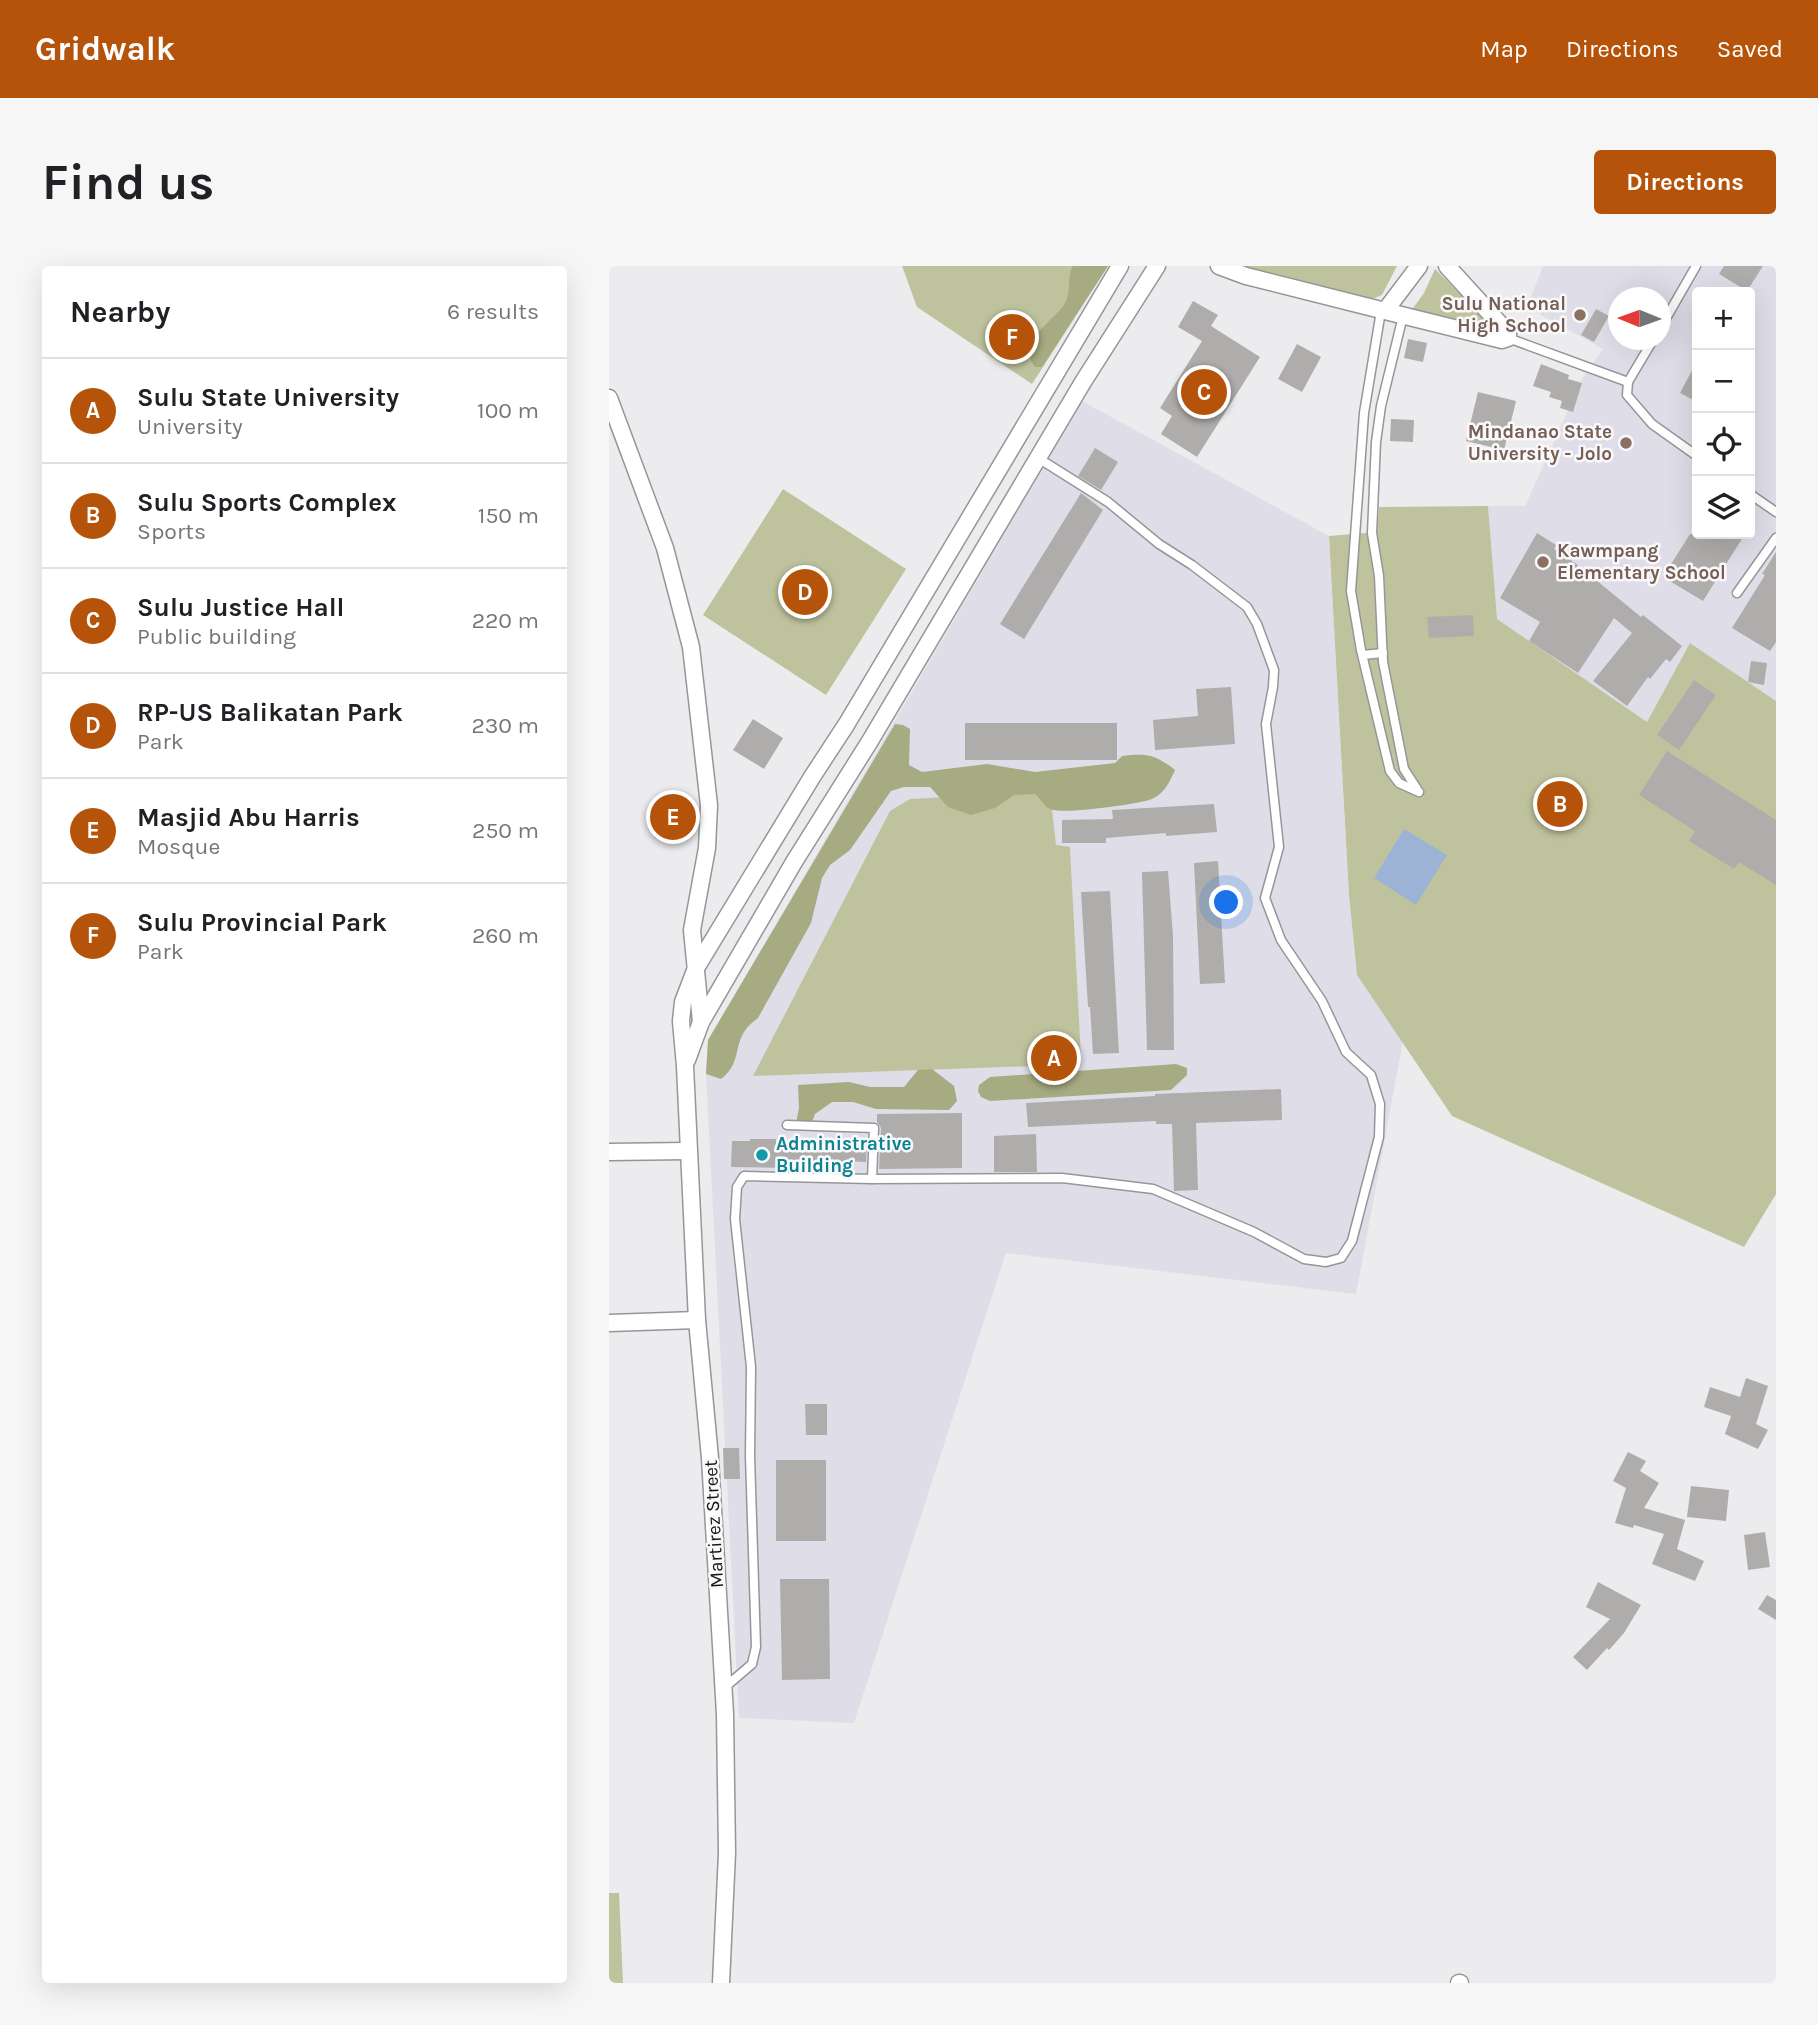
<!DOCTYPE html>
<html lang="en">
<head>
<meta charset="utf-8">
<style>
	:root { --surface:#fff; --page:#f6f6f6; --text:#202124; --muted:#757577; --line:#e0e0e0; --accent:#b45309 }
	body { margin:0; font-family:Karla,sans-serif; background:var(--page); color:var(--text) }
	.controls { position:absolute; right:21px; top:21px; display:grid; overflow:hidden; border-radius:7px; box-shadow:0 7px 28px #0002 }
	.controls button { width:63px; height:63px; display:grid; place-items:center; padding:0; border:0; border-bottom:2px solid var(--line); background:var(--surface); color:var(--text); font:35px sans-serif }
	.compass { position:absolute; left:999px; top:21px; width:63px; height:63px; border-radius:50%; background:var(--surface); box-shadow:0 7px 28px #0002; rotate:271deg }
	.you { position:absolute; left:618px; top:637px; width:24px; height:24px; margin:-18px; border:5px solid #fff; border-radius:50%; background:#1a73e8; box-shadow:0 0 0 10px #1a73e833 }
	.badge { display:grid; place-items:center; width:46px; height:46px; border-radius:50%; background:var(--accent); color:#fff; font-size:23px; font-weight:700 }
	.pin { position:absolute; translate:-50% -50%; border:4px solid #fff; box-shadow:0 2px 7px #0006 }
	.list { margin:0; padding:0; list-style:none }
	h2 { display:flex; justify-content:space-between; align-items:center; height:91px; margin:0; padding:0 28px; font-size:30px }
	h2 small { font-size:23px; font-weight:400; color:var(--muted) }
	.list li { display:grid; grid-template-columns:46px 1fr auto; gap:21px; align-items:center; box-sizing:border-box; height:105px; padding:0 28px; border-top:2px solid var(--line) }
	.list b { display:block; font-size:26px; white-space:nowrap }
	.list p { margin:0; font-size:23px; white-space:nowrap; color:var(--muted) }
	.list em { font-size:23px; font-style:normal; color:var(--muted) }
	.icon { flex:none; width:38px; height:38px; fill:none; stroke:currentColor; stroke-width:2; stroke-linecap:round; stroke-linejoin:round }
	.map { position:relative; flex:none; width:1167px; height:1717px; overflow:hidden; border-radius:7px }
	header { display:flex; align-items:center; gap:42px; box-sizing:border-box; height:98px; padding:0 35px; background:var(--accent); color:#fff }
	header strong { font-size:33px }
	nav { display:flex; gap:38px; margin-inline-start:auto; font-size:24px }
	.intro { display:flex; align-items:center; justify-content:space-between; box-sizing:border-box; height:168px; padding:0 42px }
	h1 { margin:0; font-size:49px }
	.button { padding:18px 32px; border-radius:7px; background:var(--accent); color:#fff; font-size:24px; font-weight:700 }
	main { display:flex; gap:42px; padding:0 42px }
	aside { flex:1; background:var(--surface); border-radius:7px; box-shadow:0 7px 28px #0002 }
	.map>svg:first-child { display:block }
</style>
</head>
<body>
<header>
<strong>Gridwalk</strong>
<nav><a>Map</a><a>Directions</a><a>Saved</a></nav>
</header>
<div class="intro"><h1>Find us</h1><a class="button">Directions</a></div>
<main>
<aside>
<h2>Nearby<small>6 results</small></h2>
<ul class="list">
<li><span class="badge">A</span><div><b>Sulu State University</b><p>University</p></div><em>100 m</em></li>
<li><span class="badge">B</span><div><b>Sulu Sports Complex</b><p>Sports</p></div><em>150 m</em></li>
<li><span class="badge">C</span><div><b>Sulu Justice Hall</b><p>Public building</p></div><em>220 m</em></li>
<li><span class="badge">D</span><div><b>RP-US Balikatan Park</b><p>Park</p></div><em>230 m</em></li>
<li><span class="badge">E</span><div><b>Masjid Abu Harris</b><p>Mosque</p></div><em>250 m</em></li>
<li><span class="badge">F</span><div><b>Sulu Provincial Park</b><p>Park</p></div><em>260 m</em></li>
</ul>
</aside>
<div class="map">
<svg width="1167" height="1717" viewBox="0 0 1167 1717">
	<rect width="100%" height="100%" fill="#ececef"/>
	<!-- built -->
	<g fill="#dfdee8" fill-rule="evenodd">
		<path d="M934,0H1167V435L1081,377L1039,457L887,353L879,240H916L973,113L994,83L918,41ZM1088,26H1141V268H1088ZM1010,32H1052V74H1010Z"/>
		<path d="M473,135L720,270L740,629L748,709L794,775L747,1028L397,987L245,1457L130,1452L97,808L99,774Z"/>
	</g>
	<!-- green -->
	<g fill="#bfc39d">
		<path d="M293,0H499L423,118L308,41Z"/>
		<path d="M634,0H788L773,29L763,33Z"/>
		<path d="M826,3L894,71L799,49L815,27Z"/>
		<path d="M174,223L297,303L217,429L94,349Z"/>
		<path d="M879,240L888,353L1038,456L1081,377L1167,435V928L1135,981L843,850L748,709L740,629L720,270L768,266L770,241Z"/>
		<path d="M441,526L447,579L461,581L472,792L453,799L144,810L281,545L301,533Z"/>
		<path d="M0,1627H10L14,1717H0Z"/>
	</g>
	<!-- forest -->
	<g fill="#a6ab81">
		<path d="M464,0H499L433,101H426C406,75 446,55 456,37C463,25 457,11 464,0Z"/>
		<path d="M286,458L294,459L301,463L300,499L313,506L378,498L426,506L506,497L513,490C537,487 546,488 566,504C561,515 556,527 543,533C531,538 452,549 441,543C436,541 431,532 426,528L405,529L386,542L362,549L339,541L321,521H295L282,525L241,584L221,599L213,612L202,657L149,752C119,773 137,794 112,813L97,808L99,774Z"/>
		<path d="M567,798L578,802V809L562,824L381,835L372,831L369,825L370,819L381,811Z"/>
		<path d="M323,803L345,820L348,835L340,844L267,843L244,836H223L206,848L201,861L186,862L190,842L189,819L240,816L261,821H295L309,804Z"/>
	</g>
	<!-- water -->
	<path fill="#9cb3d6" d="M795,563L838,589L807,639L765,612Z"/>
	<!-- building -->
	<g fill="#afadab">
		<path d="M1115,0H1154L1138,25L1110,8Z"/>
		<path d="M584,35L609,49L602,60L651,91L588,191L552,168L563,150L551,142L593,75L569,61Z"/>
		<path d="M987,43L1000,50L985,76L972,69Z"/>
		<path d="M799,73L818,77L814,96L795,92Z"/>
		<path d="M688,78L712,91L693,126L669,113Z"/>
		<path d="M1088,95V136L1071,127Z"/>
		<path d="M932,98L960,109L959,113L973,117L964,146L951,142L953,135L940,131L942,126L924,120Z"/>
		<path d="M869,126L907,135L895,184L857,175Z"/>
		<path d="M782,153L805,154L804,176L781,175Z"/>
		<path d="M486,182L509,196L492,224L469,210Z"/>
		<path d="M472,227L494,244L415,373L391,358Z"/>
		<path d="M928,267L947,279L945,283L969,299L968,301L985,315L987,314L1032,351L1034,349L1073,380L1061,396L1057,393L1041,413L1039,411L1018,440L984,415L1023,367L1005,352L969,407L920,375L931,356L891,332Z"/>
		<path d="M1081,268H1136L1094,335L1054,311Z"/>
		<path d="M1167,286V376L1161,385L1123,362L1156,309L1153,308Z"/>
		<path d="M864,349L865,370L820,372L818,351Z"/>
		<path d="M1142,395L1158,397L1155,419L1139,416Z"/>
		<path d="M1085,414L1107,429L1070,484L1048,469Z"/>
		<path d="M622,421L626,478L546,484L544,454L589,450L587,423Z"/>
		<path d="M144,453L174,472L155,503L124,484Z"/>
		<rect x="356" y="457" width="152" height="37"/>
		<path d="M1058,485L1167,554V619L1130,596L1125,603L1080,575L1086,565L1030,529Z"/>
		<path d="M81,530L82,571L46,572L45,532Z"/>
		<path d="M605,538L608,566L557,570V567L497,572V577H453V554L504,553L503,544Z"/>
		<path d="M609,595L616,717L591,718L585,597Z"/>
		<path d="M559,605L564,670L565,784H538L533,606Z"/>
		<path d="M501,625L510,787L484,788L481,741H479L472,626Z"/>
		<path d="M672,823L673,854L587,857L589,924L565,925L563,858H547V855L419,861L417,837L546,830V828Z"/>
		<path d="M353,847V902L270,903L272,862L268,856V848Z"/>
		<path d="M427,868L428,906H385V870Z"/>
		<path d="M141,873H167V877L198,878V875H258L257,896L235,895V903L122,901L123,875H141Z"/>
		<path d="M1137,1112L1159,1120L1147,1158L1159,1164L1149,1183L1116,1168L1122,1150L1095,1141L1101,1121L1131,1131Z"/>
		<path d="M196,1138H218V1169H197Z"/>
		<path d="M114,1182H130L131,1213H115Z"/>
		<path d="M1019,1186L1037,1195L1031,1205L1050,1217L1035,1242L1076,1254L1068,1283L1095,1295L1086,1315L1043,1298L1055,1268L1025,1259L1024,1262L1006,1257L1017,1222L1004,1215Z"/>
		<rect x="167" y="1194" width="50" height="81"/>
		<path d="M1082,1220L1120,1224L1117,1255L1078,1251Z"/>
		<path d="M1156,1266L1161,1301L1139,1304L1135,1269Z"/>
		<path d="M171,1313H220L221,1413L173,1414Z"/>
		<path d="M989,1316L1032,1339L1015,1367L1000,1384L998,1382L978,1404L964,1391L1001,1353L977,1341Z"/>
		<path d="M1158,1329L1167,1334V1354L1149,1343Z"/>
	</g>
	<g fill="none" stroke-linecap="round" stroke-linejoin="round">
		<defs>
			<g id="service">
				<path d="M772,45L755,147L742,325L752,384L781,505L790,517L810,526"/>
				<path d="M794,50L772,140L767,176L763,267L770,310L774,396L795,503L808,523"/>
				<path d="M1052,61L1087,0"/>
				<path d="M899,72L1019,116"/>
				<path d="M1044,74L1019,116L1018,129L1043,158L1088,190"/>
				<path d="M1141,228L1167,246"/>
				<path d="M1128,327L1167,272"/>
				<path d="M754,389L774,387"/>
				<path d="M263,913L453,912L544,923L645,966L695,993L717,996L732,992L743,975L770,871L771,838L762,809L737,786L713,735L672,674L656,632L670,581L657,458L664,421L665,404L648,358L638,341L583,299L550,278L499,236L429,192"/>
				<path d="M115,1422L143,1398L147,1381L141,1190L142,1101L126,953L128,921L135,910L263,913L265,862L178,859"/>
			</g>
			<g id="minor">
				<path d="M610,0L637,10L776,45L810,0"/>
				<path d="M776,45L893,74L899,72V67L838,0"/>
				<path d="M0,132L56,282L82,381L100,539L98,582L83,664L92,756"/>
				<path d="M78,794L92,756L185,596L261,475L474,116L548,0"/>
				<path d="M0,886L78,885"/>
				<path d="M0,1057L88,1054"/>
				<path d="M112,1717L118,1587L116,1448L101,1192L88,1054L76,800L72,755L74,736L87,702L203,511L237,459L511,0"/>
				<path d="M850,1717H851"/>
			</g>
		</defs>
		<!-- service casing -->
		<use href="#service" stroke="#969699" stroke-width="11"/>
		<!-- minor casing -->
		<use href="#minor" stroke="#969699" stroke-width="19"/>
		<!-- service -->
		<use href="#service" stroke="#fff" stroke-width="8"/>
		<!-- minor -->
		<use href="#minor" stroke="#fff" stroke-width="16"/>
	</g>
	<!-- markers -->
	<g fill="#8d6e63" stroke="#f9f9fc" stroke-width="2.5">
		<circle cx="971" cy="49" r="7"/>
		<circle cx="1017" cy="177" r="7"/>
		<circle cx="934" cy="296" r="7"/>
	</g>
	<circle fill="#0f9aa8" stroke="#f9f9fc" stroke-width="2.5" cx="153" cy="889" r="7"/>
	<g text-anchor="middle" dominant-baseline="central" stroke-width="5" stroke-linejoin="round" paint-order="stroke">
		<!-- education labels -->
		<g font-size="19" font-weight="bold" fill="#785e54" stroke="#f9f9fc" text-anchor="end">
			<text x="957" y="38">Sulu National<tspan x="957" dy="22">High School</tspan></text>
			<text x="1003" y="166">Mindanao State<tspan x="1003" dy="22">University - Jolo</tspan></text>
			<text x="948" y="285" text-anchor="start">Kawmpang<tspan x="948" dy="22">Elementary School</tspan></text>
		</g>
		<!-- culture labels -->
		<g font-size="19" font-weight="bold" fill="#0d838f" stroke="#f9f9fc" text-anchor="start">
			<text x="167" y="878">Administrative<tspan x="167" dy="22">Building</tspan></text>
		</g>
		<!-- street labels -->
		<g font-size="19" fill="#161516" stroke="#f9f9fc">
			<text transform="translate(105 1258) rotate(-93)">Martirez Street</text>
		</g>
	</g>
</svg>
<div class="controls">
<button>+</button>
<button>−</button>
<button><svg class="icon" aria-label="locate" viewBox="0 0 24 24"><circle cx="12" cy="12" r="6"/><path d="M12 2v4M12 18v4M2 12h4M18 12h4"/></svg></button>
<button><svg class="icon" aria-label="layers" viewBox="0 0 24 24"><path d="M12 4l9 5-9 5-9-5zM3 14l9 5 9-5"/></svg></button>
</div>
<svg class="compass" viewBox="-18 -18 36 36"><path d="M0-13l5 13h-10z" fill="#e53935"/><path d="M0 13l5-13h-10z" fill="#757577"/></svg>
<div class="you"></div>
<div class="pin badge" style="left:445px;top:792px">A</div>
<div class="pin badge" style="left:951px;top:538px">B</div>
<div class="pin badge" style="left:595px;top:126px">C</div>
<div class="pin badge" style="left:196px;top:326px">D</div>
<div class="pin badge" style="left:64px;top:551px">E</div>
<div class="pin badge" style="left:403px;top:71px">F</div>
</div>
</main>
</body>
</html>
